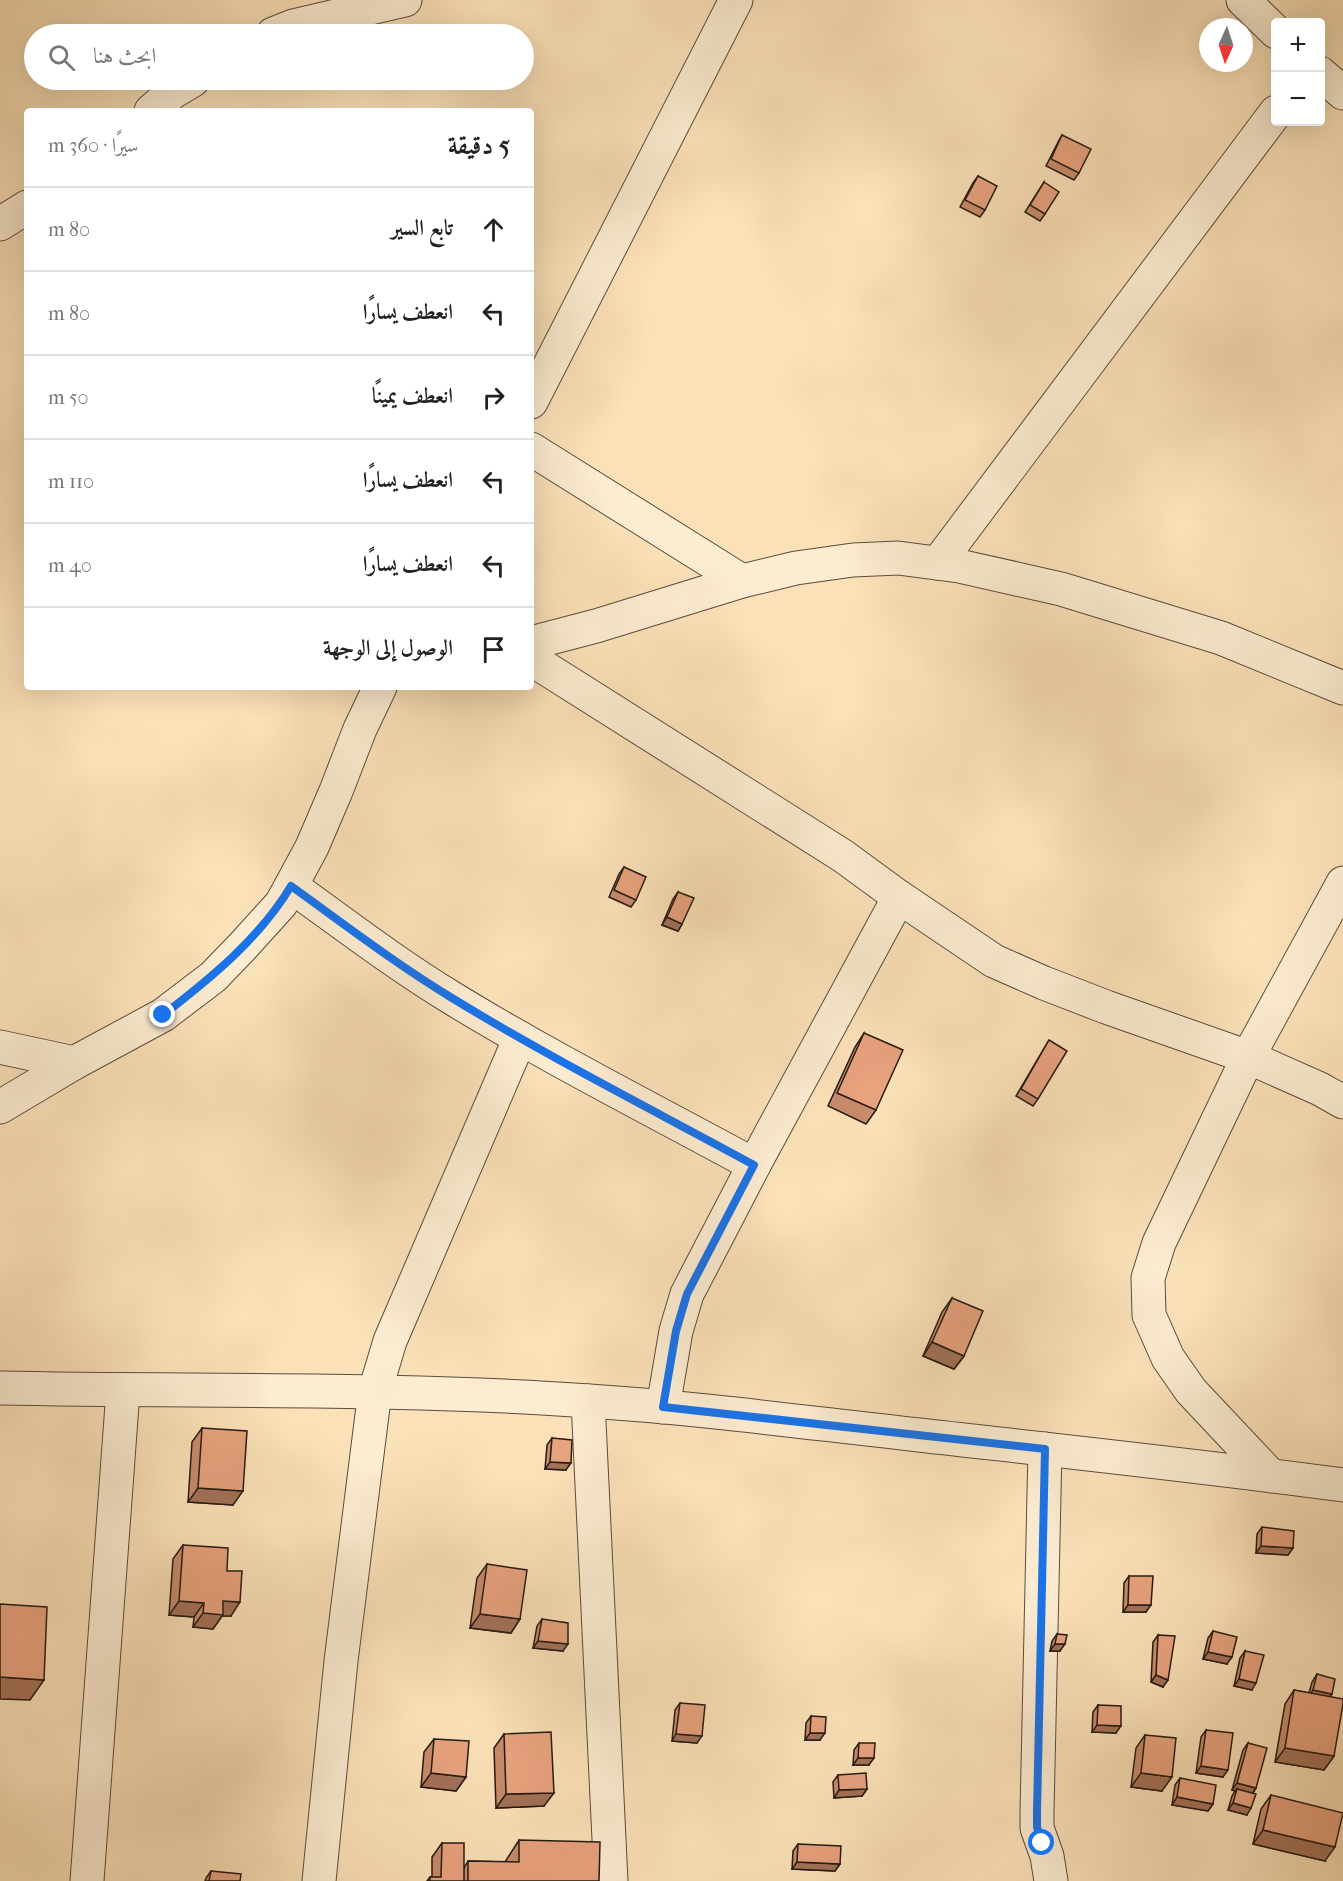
<!DOCTYPE html>
<html lang="ar">
<head>
<meta charset="utf-8">
<style>
	:root { --surface:#fff; --page:#f2f2f2; --text:#222; --muted:#767676; --line:#e0e0e0 }
	body { margin:0; font-family:"IM FELL French Canon",Amiri,serif; background:var(--page); color:var(--text); direction:rtl }
	.controls { position:absolute; right:18px; top:18px; display:grid; overflow:hidden; border-radius:6px; box-shadow:0 6px 24px #0002 }
	.controls button { width:54px; height:54px; display:grid; place-items:center; padding:0; border:0; border-bottom:2px solid var(--line); background:var(--surface); color:var(--text); font:30px sans-serif }
	.compass { position:absolute; left:1199px; top:18px; width:54px; height:54px; border-radius:50%; background:var(--surface); box-shadow:0 6px 24px #0002; rotate:183deg }
	.stop { position:absolute; width:18px; height:18px; margin:-14px; border:4px solid #1a73e8; border-radius:50%; background:#fff }
	.stop.end { background:#1a73e8; border-color:#fff; box-shadow:0 2px 6px #0008 }
	.list { margin:0; padding:0; list-style:none }
	h2 { display:flex; justify-content:space-between; align-items:center; height:78px; margin:0; padding:0 24px; font-size:26px }
	h2 small { font-size:20px; font-weight:400; color:var(--muted) }
	.list li { display:grid; grid-template-columns:39px 1fr auto; gap:18px; align-items:center; box-sizing:border-box; height:84px; padding:0 24px; border-top:2px solid var(--line) }
	.list b { display:block; font-size:22px; white-space:nowrap }
	.list em { font-size:20px; font-style:normal; color:var(--muted) }
	.icon { flex:none; width:33px; height:33px; fill:none; stroke:currentColor; stroke-width:2; stroke-linecap:round; stroke-linejoin:round }
	.map { position:relative; flex:none; width:1343px; height:1881px; overflow:hidden; direction:ltr }
	.search { position:absolute; background:var(--surface); box-shadow:0 6px 24px #0002; left:24px; top:24px; width:510px; height:66px; display:flex; align-items:center; gap:15px; box-sizing:border-box; padding:0 21px; border-radius:33px; color:var(--muted); font-size:22px }
	.panel { position:absolute; background:var(--surface); box-shadow:0 6px 24px #0002; left:24px; top:108px; width:510px; height:582px; border-radius:6px; direction:rtl }
	.map>svg:first-child { display:block }
</style>
</head>
<body>
<div class="map">
<svg width="1343" height="1881" viewBox="0 0 1343 1881">
	<rect width="100%" height="100%" fill="#fbe1b8"/>
	<filter id="stains"><feTurbulence type="fractalNoise" baseFrequency=".00333" numOctaves="4"/><feColorMatrix values="0 0 0 0 .2 0 0 0 0 .09 0 0 0 0 .02 0 0 0 .5 -.17"/></filter>
	<radialGradient id="worn" r=".72"><stop offset=".6" stop-color="#630" stop-opacity="0"/><stop offset="1" stop-color="#630" stop-opacity=".3"/></radialGradient>
	<g fill="none" stroke-linecap="round" stroke-linejoin="round">
		<defs>
			<g id="minor">
				<path d="M1243,0L1276,32"/>
				<path d="M273,34L293,26L405,0"/>
				<path d="M1320,73L1343,93"/>
				<path d="M151,111L173,92L193,80"/>
				<path d="M0,224L27,207"/>
				<path d="M531,402L736,0"/>
				<path d="M531,449L742,581"/>
				<path d="M938,563L1276,112"/>
				<path d="M531,643L596,626L742,581L796,568L853,560L898,558L959,566L1061,589L1221,638L1343,688"/>
				<path d="M531,659L843,856L899,897L994,961L1044,983L1106,1007L1248,1057L1320,1089L1343,1102"/>
				<path d="M291,886C344,924 396,964 452,998C550,1058 653,1110 754,1165"/>
				<path d="M0,1047L74,1063"/>
				<path d="M0,1107L74,1063L163,1015L213,977L242,947L281,904L291,886L312,847L336,791L360,729L380,687"/>
				<path d="M0,1388C196,1392 393,1387 589,1401C699,1408 809,1423 919,1435C1061,1451 1202,1466 1343,1485"/>
				<path d="M588,1401L611,1881"/>
				<path d="M663,1407L676,1331L687,1294L754,1165L899,897"/>
				<path d="M1045,1449L1037,1812V1828L1047,1856L1051,1881"/>
				<path d="M1271,1476L1191,1391L1168,1358L1149,1315L1148,1278L1159,1243L1248,1057L1343,883"/>
				<path d="M87,1881L123,1391"/>
				<path d="M319,1881L341,1661L375,1391L390,1341L520,1038"/>
			</g>
		</defs>
		<!-- minor casing -->
		<use href="#minor" stroke="#5a4c3c" stroke-width="35"/>
		<!-- minor -->
		<use href="#minor" stroke="#fcecd1" stroke-width="33"/>
	</g>
	<!-- wall -->
	<g fill="#c78b6c" stroke="#251b13" stroke-width="1.5">
		<path d="M1062,135L1079,173L1074,180L1046,166L1058,142Z"/>
		<path d="M978,176L985,210L980,217L960,207L973,183Z"/>
		<path d="M1044,182L1045,214L1040,221L1025,212Z"/>
		<path d="M624,867L636,900L631,907L609,897L619,874Z"/>
		<path d="M678,892L682,924L678,931L662,925L673,899Z"/>
		<path d="M864,1033L876,1110L866,1124L828,1106L855,1047Z"/>
		<path d="M1049,1040L1038,1099L1033,1106L1016,1096Z"/>
		<path d="M952,1298L964,1356L954,1369L923,1356L942,1312Z"/>
		<path d="M202,1428L233,1505L188,1502L192,1442Z"/>
		<path d="M552,1438L566,1470L545,1469L547,1445Z"/>
		<path d="M1262,1527L1293,1548L1288,1555L1256,1553L1257,1534Z"/>
		<path d="M183,1545L227,1571L231,1616H222L213,1629L193,1627L194,1617L169,1615L173,1559Z"/>
		<path d="M487,1564L520,1619L511,1633L470,1628L477,1578Z"/>
		<path d="M1129,1576L1146,1612H1123L1124,1583Z"/>
		<path d="M542,1619L563,1651L533,1648L537,1626Z"/>
		<path d="M1213,1631L1227,1664L1203,1659L1208,1638Z"/>
		<path d="M1057,1634L1060,1651H1050L1052,1641Z"/>
		<path d="M1158,1635L1163,1687L1151,1682L1153,1642Z"/>
		<path d="M1245,1651L1252,1690L1234,1686L1240,1658Z"/>
		<path d="M1317,1674L1332,1694L1330,1696L1334,1756L1324,1770L1275,1762L1285,1704L1294,1690L1309,1693L1312,1682Z"/>
		<path d="M680,1703L697,1743L672,1741L675,1710Z"/>
		<path d="M1098,1705L1116,1733L1092,1732L1093,1712Z"/>
		<path d="M811,1716L820,1740H805L806,1723Z"/>
		<path d="M1206,1730L1223,1777L1196,1773L1201,1737Z"/>
		<path d="M504,1734L544,1806L496,1808L494,1748Z"/>
		<path d="M1145,1735L1162,1791L1131,1787L1136,1748Z"/>
		<path d="M434,1739L466,1777L456,1791L421,1787L424,1752Z"/>
		<path d="M859,1743L869,1765H853L854,1750Z"/>
		<path d="M1248,1743L1256,1788L1253,1793L1247,1815L1228,1810L1232,1796L1235,1791L1232,1790L1243,1750Z"/>
		<path d="M838,1775L867,1789L862,1796L834,1798L833,1782Z"/>
		<path d="M1180,1778L1213,1804L1208,1811L1172,1805L1175,1785Z"/>
		<path d="M1271,1795L1325,1861L1253,1844L1261,1809Z"/>
		<path d="M519,1840L599,1881H427L430,1877H432V1857L442,1843L464,1868L468,1861L505,1862Z"/>
		<path d="M798,1844L840,1864L835,1871L792,1869L793,1851Z"/>
		<path d="M211,1871L240,1881H205L206,1878Z"/>
	</g>
	<!-- shaded-wall -->
	<g fill="#a27158" stroke="#251b13" stroke-width="1.5">
		<path d="M667,917L682,924L678,931L662,925Z"/>
		<path d="M932,1342L964,1356L954,1369L923,1356Z"/>
		<path d="M550,1462L571,1463L566,1470L545,1469Z"/>
		<path d="M198,1488L243,1491L233,1505L188,1502Z"/>
		<path d="M1261,1546L1293,1548L1288,1555L1256,1553Z"/>
		<path d="M179,1601L204,1603L194,1617L169,1615Z"/>
		<path d="M223,1601L240,1602L231,1616H222L213,1629L193,1627L203,1613Z"/>
		<path d="M1128,1605H1151L1146,1612H1123Z"/>
		<path d="M480,1614L520,1619L511,1633L470,1628Z"/>
		<path d="M538,1641L568,1644L563,1651L533,1648Z"/>
		<path d="M1055,1644H1065L1060,1651H1050Z"/>
		<path d="M1208,1652L1232,1657L1227,1664L1203,1659Z"/>
		<path d="M1156,1675L1168,1680L1163,1687L1151,1682Z"/>
		<path d="M0,1677L44,1680L30,1700L0,1699Z"/>
		<path d="M1239,1679L1256,1683L1252,1690L1234,1686Z"/>
		<path d="M1313,1690L1332,1694L1327,1701L1308,1697Z"/>
		<path d="M1097,1725L1121,1726L1116,1733L1092,1732Z"/>
		<path d="M810,1733H825L820,1740H805Z"/>
		<path d="M676,1734L702,1736L697,1743L672,1741Z"/>
		<path d="M1285,1748L1334,1756L1324,1770L1275,1762Z"/>
		<path d="M858,1758H874L869,1765H853Z"/>
		<path d="M1201,1766L1228,1770L1223,1777L1196,1773Z"/>
		<path d="M431,1773L466,1777L456,1791L421,1787Z"/>
		<path d="M1141,1773L1172,1777L1162,1791L1131,1787Z"/>
		<path d="M1237,1783L1256,1788L1251,1795L1237,1789L1235,1791L1232,1790Z"/>
		<path d="M867,1789L862,1796L834,1798L839,1790Z"/>
		<path d="M554,1793L544,1806L496,1808L506,1794Z"/>
		<path d="M1177,1797L1213,1804L1208,1811L1172,1805Z"/>
		<path d="M1233,1803L1251,1808L1247,1815L1228,1810Z"/>
		<path d="M1263,1830L1335,1847L1325,1861L1253,1844Z"/>
		<path d="M797,1862L840,1864L835,1871L792,1869Z"/>
	</g>
	<!-- building -->
	<g fill="#e7a27e" stroke="#251b13" stroke-width="1.5">
		<path d="M1062,135L1091,149L1079,173L1051,159Z"/>
		<path d="M978,176L997,186L985,210L965,200Z"/>
		<path d="M1044,182L1059,192L1045,214L1030,205Z"/>
		<path d="M624,867L646,877L636,900L614,890Z"/>
		<path d="M678,892L694,898L682,924L667,917Z"/>
		<path d="M864,1033L903,1050L876,1110L837,1093Z"/>
		<path d="M1049,1040L1067,1051L1038,1099L1021,1089Z"/>
		<path d="M952,1298L983,1311L964,1356L932,1342Z"/>
		<path d="M202,1428L247,1431L243,1491L198,1488Z"/>
		<path d="M552,1438L572,1440L571,1463L550,1462Z"/>
		<path d="M1262,1527L1294,1531L1293,1548L1261,1546Z"/>
		<path d="M183,1545L228,1548L227,1571H242L240,1602L223,1601V1615L203,1613L204,1603L179,1601Z"/>
		<path d="M487,1564L527,1570L520,1619L480,1614Z"/>
		<path d="M1129,1576H1153L1151,1605H1128Z"/>
		<path d="M0,1604L47,1607L44,1680L0,1677Z"/>
		<path d="M542,1619L568,1623V1644L538,1641Z"/>
		<path d="M1213,1631L1237,1637L1232,1657L1208,1652Z"/>
		<path d="M1057,1634L1067,1635L1065,1644H1055Z"/>
		<path d="M1158,1635L1175,1636L1168,1680L1156,1675Z"/>
		<path d="M1245,1651L1264,1655L1256,1683L1239,1679Z"/>
		<path d="M1317,1674L1335,1679L1332,1694L1313,1690Z"/>
		<path d="M1294,1690L1343,1699V1704L1334,1756L1285,1748Z"/>
		<path d="M680,1703L705,1705L702,1736L676,1734Z"/>
		<path d="M1098,1705L1121,1706V1726L1097,1725Z"/>
		<path d="M811,1716L826,1717L825,1733H810Z"/>
		<path d="M1206,1730L1233,1733L1228,1770L1201,1766Z"/>
		<path d="M551,1732L554,1793L506,1794L504,1734Z"/>
		<path d="M1145,1735L1176,1738L1172,1777L1141,1773Z"/>
		<path d="M434,1739L469,1741L466,1777L431,1773Z"/>
		<path d="M859,1743H875L874,1758H858Z"/>
		<path d="M1248,1743L1267,1748L1256,1788L1237,1783Z"/>
		<path d="M866,1773L867,1789L839,1790L838,1775Z"/>
		<path d="M1180,1778L1216,1785L1213,1804L1177,1797Z"/>
		<path d="M1237,1789L1256,1794L1251,1808L1233,1803Z"/>
		<path d="M1271,1795L1343,1813L1335,1847L1263,1830Z"/>
		<path d="M519,1840L600,1842L599,1881H468V1861L519,1862Z"/>
		<path d="M442,1843H464V1881H430V1877H441Z"/>
		<path d="M798,1844L841,1846L840,1864L797,1862Z"/>
		<path d="M211,1871L241,1874L240,1881H209Z"/>
	</g>
	<g fill="none" stroke-linecap="round" stroke-linejoin="round">
		<!-- route -->
		<path stroke="#1a73e8" stroke-width="8" d="M163,1015C211,978 260,938 291,886C344,924 396,964 452,998C550,1058 653,1110 754,1165L687,1294L676,1331L663,1407L1045,1449L1037,1812V1827L1042,1843"/>
	</g>
	<rect width="100%" height="100%" filter="url(#stains)"/>
	<rect width="100%" height="100%" fill="url(#worn)"/>
</svg>
<div class="controls">
<button>+</button>
<button>−</button>
</div>
<svg class="compass" viewBox="-18 -18 36 36"><path d="M0-13l5 13h-10z" fill="#e53935"/><path d="M0 13l5-13h-10z" fill="#767676"/></svg>
<div class="stop" style="left:1042px;top:1843px"></div>
<div class="stop end" style="left:163px;top:1015px"></div>
<div class="search"><svg class="icon" aria-label="search" viewBox="0 0 24 24"><circle cx="10" cy="10" r="6"/><path d="M15 15l6 6"/></svg>ابحث هنا</div>
<section class="panel">
<h2>5 دقيقة<small>سيرًا · 360 m</small></h2>
<ul class="list">
<li><svg class="icon" aria-label="ahead" viewBox="0 0 24 24"><path d="M12 20V5M6 11l6-6 6 6"/></svg><div><b>تابع السير</b></div><em>80 m</em></li>
<li><svg class="icon" aria-label="left" viewBox="0 0 24 24"><path d="M17 20v-9H6M10 6l-5 5 5 5"/></svg><div><b>انعطف يسارًا</b></div><em>80 m</em></li>
<li><svg class="icon" aria-label="right" viewBox="0 0 24 24"><path d="M7 20v-9h11M14 6l5 5-5 5"/></svg><div><b>انعطف يمينًا</b></div><em>50 m</em></li>
<li><svg class="icon" aria-label="left" viewBox="0 0 24 24"><path d="M17 20v-9H6M10 6l-5 5 5 5"/></svg><div><b>انعطف يسارًا</b></div><em>110 m</em></li>
<li><svg class="icon" aria-label="left" viewBox="0 0 24 24"><path d="M17 20v-9H6M10 6l-5 5 5 5"/></svg><div><b>انعطف يسارًا</b></div><em>40 m</em></li>
<li><svg class="icon" aria-label="arrive" viewBox="0 0 24 24"><path d="M6 21V4h12l-3 4 3 4H6"/></svg><div><b>الوصول إلى الوجهة</b></div></li>
</ul>
</section>
</div>
</body>
</html>
